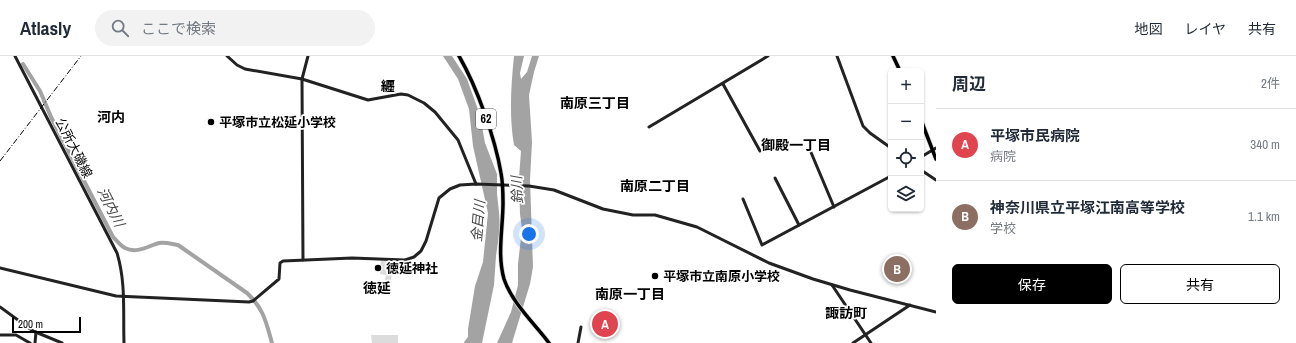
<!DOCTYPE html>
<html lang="ja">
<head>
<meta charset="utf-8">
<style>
	:root { --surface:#fff; --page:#f2f2f3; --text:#1f2937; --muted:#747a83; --line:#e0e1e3; --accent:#000 }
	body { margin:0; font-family:"Archivo Narrow","Noto Sans JP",sans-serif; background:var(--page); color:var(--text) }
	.controls { position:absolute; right:12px; top:12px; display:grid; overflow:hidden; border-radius:6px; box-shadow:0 1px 3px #0004 }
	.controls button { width:36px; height:36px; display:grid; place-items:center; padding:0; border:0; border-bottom:1px solid var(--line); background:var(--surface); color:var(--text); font:20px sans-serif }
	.scale { position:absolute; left:12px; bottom:10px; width:69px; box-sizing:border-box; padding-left:4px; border:2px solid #000; border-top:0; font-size:11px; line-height:14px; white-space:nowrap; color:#000; -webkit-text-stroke:3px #fff; paint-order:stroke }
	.you { position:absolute; left:529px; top:178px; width:14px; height:14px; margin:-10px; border:3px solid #fff; border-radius:50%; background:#1a73e8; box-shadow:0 0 0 6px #1a73e833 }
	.badge { display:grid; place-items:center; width:26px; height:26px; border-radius:50%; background:var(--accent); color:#fff; font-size:13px; font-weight:700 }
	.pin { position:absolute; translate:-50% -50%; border:2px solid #fff; box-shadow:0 1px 4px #0006 }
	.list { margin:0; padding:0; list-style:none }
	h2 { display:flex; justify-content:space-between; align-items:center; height:52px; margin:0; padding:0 16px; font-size:17px }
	h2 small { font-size:13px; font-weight:400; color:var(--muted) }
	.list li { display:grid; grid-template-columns:26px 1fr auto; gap:12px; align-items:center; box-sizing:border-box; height:72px; padding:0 16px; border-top:1px solid var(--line) }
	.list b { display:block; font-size:15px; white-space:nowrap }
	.list p { margin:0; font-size:13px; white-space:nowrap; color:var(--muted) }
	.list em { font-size:13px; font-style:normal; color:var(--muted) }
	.actions { display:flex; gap:8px; padding:12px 16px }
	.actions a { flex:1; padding:9px 0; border:1px solid var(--accent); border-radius:6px; text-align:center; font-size:14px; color:var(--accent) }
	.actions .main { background:var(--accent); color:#fff }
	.icon { flex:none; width:22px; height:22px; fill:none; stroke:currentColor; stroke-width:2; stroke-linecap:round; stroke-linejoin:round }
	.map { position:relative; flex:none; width:936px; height:287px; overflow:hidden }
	header { display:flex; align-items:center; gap:24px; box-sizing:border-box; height:56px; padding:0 20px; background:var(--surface); border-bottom:1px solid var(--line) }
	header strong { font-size:19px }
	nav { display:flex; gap:22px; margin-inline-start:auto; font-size:14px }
	.search { width:280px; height:36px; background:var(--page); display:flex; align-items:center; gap:10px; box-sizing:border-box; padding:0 14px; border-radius:22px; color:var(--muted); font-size:15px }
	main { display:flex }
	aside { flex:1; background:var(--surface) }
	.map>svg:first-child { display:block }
</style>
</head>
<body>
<header>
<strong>Atlasly</strong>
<div class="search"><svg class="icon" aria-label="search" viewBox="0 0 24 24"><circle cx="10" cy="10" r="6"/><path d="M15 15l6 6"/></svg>ここで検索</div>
<nav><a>地図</a><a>レイヤ</a><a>共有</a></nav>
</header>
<main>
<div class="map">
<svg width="936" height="287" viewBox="0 0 936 287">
	<rect width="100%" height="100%" fill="#fff"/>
	<!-- green -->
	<g fill="#dcdcdc">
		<path d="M381,205H386V210L393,211L390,229L384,228L386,219L380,218Z"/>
		<path d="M371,279H398V287H372Z"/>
	</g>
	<!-- water -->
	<g fill="#a3a3a3">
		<path d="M443,0H452L467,23L480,59L485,87L497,118V138L499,156L500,172L496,200L494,229L482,287H468V273L475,230L483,206L488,157L473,90L469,53L458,23Z"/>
		<path d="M514,0H524L520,17L521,23L527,16L532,0H539L534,16L529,39L532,86L530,124L533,211L530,228L512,287H497L511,256L518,229V208L522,173L520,158L519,122L521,95L514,89C509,60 511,29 514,0Z"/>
	</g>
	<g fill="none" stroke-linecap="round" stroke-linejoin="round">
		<!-- river -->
		<g stroke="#a3a3a3" stroke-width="4">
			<path d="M23,8L40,35L51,61L113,181C117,185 121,190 125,192C137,198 148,190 159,187C165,186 172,188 178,189L247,237C264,253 266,266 272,287"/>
			<path d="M466,287L471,280"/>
		</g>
		<defs>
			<g id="primary">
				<path d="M459,0C477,31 495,82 501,117C503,127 503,137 503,147C503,172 497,198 504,223C512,247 534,267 549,287"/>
				<path d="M893,0L900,15"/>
				<path d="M921,64L936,103"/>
			</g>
		</defs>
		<!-- primary casing -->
		<use href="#primary" stroke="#dbdbdb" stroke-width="5"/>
		<!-- secondary -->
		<g stroke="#222" stroke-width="3">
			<path d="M15,0L117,197C126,226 123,257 124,287"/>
			<path d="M227,0L237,9L245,13L302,23L368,44L401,38L408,39L424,47L435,56L458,84L476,128"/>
			<path d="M837,0L863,70L870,77L891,92"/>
			<path d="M723,28L760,95"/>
			<path d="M649,71L768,0"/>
			<path d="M810,94L834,151"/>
			<path d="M921,101L936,92"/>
			<path d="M921,114L936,124"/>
			<path d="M775,122L799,169"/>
			<path d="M743,143L762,189L891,120"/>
			<path d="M303,204L302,23L308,0"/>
			<path d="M0,212L116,240L249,246L253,245L279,223L280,207L283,205L352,202L405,204L414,201L421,195L426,185L439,142L450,133L460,129L476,128L529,130L554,134L603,153L633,159H655L697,171L769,207L813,223L850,234L936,256"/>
			<path d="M832,229L871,287"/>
			<path d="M0,251L33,275L62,287"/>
			<path d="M0,279H16L30,287"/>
			<path d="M35,287L36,276"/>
			<path d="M578,287L581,271"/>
			<path d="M853,287L910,249"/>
		</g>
		<!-- primary -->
		<use href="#primary" stroke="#000" stroke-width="3.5"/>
		<!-- rail -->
		<path stroke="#000" stroke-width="1" stroke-dasharray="6 2 1 2" stroke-linecap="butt" d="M0,105L81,0"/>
	</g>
	<!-- markers -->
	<g fill="#000" stroke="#fff" stroke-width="1.5">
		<circle cx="211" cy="66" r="4"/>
		<circle cx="378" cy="212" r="4"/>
		<circle cx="655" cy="220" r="4"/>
	</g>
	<g text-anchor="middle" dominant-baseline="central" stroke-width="3.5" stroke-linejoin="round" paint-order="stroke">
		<!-- shield labels -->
		<rect fill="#fff" stroke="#4c4c4c" stroke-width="1" x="476" y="53" width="20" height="20" rx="3"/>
		<g font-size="12" font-weight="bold" fill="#000">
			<text x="486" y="63">62</text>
		</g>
		<!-- poi labels -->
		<g font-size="13" font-weight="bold" fill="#000" stroke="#fff" text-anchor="start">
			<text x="219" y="66">平塚市立松延小学校</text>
			<text x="386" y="212">徳延神社</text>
			<text x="663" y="220">平塚市立南原小学校</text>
		</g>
		<!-- street labels -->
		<g font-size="13" fill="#000" stroke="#fff">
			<text transform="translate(74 92) rotate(63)">公所大磯線</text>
		</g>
		<!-- neighbourhood labels -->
		<g font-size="14" font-weight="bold" fill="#000" stroke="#fff">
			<text x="388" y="30">纒</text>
			<text x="595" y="47">南原三丁目</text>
			<text x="111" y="61">河内</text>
			<text x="796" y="89">御殿一丁目</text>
			<text x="655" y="130">南原二丁目</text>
			<text x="377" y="232">徳延</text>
			<text x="630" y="238">南原一丁目</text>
			<text x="846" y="257">諏訪町</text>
		</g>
		<!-- water labels -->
		<g font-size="14" font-style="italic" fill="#444" stroke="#fff">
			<text transform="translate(517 134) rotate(-93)">鈴川</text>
			<text transform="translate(111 151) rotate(63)">河内川</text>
			<text transform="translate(478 165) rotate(-85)">金目川</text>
		</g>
	</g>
</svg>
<div class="controls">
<button>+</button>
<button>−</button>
<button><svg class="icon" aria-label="locate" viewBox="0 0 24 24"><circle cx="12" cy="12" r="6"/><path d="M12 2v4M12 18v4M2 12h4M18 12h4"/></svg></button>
<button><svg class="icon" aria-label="layers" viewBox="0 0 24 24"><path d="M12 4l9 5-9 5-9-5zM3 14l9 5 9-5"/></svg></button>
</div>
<div class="scale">200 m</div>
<div class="you"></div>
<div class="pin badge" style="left:605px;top:268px;background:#e0444e">A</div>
<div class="pin badge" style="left:897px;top:213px;background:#8d6e63">B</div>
</div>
<aside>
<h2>周辺<small>2件</small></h2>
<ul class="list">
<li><span class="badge" style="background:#e0444e">A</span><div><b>平塚市民病院</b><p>病院</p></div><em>340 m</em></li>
<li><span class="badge" style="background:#8d6e63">B</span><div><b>神奈川県立平塚江南高等学校</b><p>学校</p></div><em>1.1 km</em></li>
</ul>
<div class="actions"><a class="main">保存</a><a>共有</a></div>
</aside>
</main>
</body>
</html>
